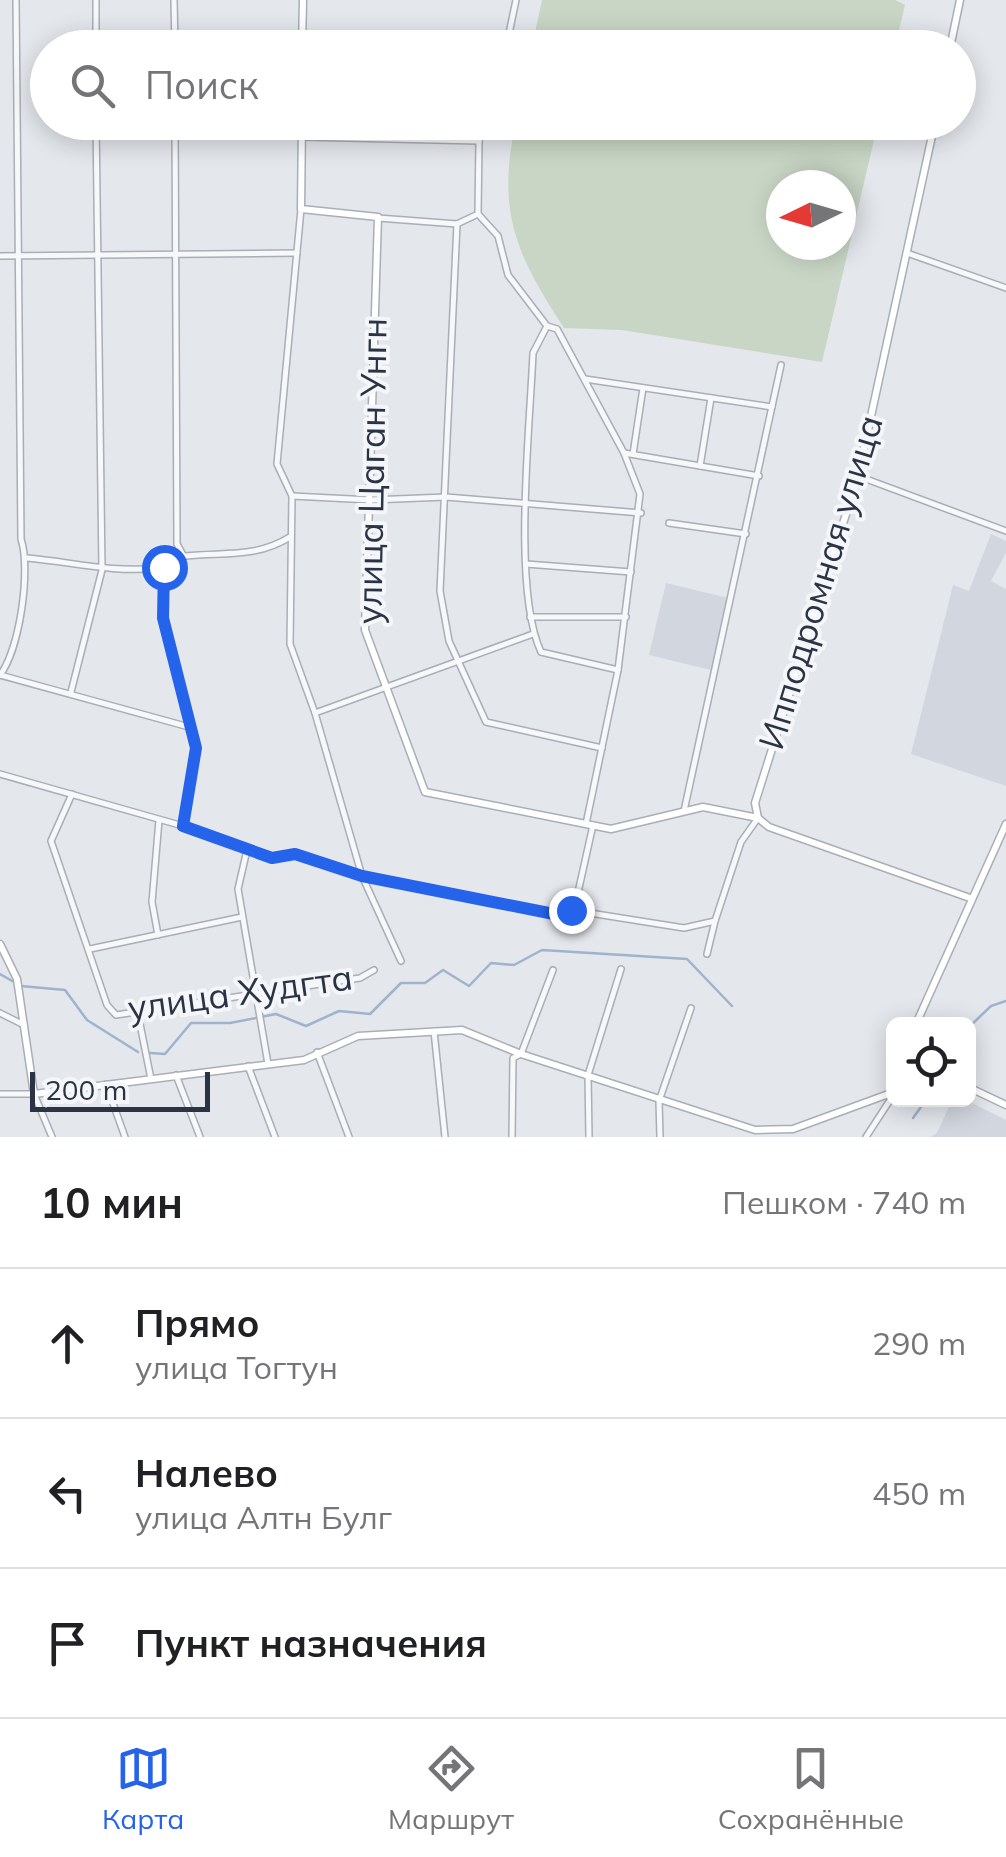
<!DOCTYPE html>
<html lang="ru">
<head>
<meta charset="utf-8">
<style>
	:root { --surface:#fff; --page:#f6f6f6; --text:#202124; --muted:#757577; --line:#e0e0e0; --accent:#2563eb }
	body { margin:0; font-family:Mulish,sans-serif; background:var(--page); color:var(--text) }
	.controls { position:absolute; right:30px; bottom:30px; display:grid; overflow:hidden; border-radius:15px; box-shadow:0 5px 25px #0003 }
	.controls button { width:90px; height:90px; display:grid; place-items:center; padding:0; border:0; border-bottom:2px solid var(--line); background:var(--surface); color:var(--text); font:50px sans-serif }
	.compass { position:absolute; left:766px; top:170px; width:90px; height:90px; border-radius:50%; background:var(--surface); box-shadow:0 5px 25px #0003; rotate:265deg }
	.scale { position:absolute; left:30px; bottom:25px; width:180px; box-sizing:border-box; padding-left:10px; border:5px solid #2b3445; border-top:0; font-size:28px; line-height:35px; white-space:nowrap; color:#2b3445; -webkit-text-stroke:8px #f4f6f9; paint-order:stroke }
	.stop { position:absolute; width:30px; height:30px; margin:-22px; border:8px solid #2563eb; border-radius:50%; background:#fff }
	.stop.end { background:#2563eb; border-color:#fff; box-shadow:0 2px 10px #0008 }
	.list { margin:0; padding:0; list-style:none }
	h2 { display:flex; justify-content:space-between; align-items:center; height:130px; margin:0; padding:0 40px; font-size:42px }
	h2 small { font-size:32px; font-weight:400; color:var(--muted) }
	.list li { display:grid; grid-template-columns:65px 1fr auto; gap:30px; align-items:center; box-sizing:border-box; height:150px; padding:0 40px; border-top:2px solid var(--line) }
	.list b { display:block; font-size:38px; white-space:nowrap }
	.list p { margin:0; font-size:32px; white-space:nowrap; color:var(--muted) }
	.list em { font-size:32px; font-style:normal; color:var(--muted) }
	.icon { flex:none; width:55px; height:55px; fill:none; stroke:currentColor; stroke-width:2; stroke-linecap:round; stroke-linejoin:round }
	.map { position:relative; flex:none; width:1006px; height:1137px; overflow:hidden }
	.search { position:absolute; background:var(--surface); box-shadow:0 5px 25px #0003; left:30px; right:30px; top:30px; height:110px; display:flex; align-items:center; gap:25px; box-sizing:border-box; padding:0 35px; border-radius:55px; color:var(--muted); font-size:38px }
	.sheet { height:580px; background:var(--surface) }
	nav { display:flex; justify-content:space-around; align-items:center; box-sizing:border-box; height:140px; border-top:2px solid var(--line); background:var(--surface); font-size:28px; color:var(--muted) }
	nav a { display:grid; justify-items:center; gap:5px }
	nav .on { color:var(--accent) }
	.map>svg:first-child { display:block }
</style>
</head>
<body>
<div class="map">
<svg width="1006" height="1137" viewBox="0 0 1006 1137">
	<rect width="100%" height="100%" fill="#e4e7ec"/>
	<!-- built -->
	<g fill="#d2d6de">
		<path d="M991,534L1006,541V553L991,581L1006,589V786L911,754L953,585L969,591Z"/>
		<path d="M666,583L728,598L711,670L649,655Z"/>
		<path d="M952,1100H966L1006,1120V1137H930L937,1133Z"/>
	</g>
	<!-- green -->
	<g fill="#c9d6c5" fill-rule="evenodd">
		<path d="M542,0H895L905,5L895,47H532Z"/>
		<path d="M516,122L878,123L822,362L622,330L564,328C516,254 496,212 516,122ZM781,185H841V245H781Z"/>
	</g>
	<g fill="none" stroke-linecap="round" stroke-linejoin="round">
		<!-- stream -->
		<g stroke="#9fb4cc" stroke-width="2.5">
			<path d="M0,974L14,982"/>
			<path d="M21,986L65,990L87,1020L138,1052"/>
			<path d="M968,1028L991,1006L1006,1001"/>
			<path d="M150,1053L165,1054L191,1023H230L276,1014L306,1026L339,1011L370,1014L401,983H425L443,970L469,986L491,963L514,965L542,950L687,959L732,1006"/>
			<path d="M913,1118L926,1100"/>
		</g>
		<defs>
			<g id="street">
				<path d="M96,0V48"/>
				<path d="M174,0L175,48"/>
				<path d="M506,48L516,0"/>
				<path d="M175,122L177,544L183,555"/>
				<path d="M302,137L479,141"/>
				<path d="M301,209L277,464L292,496L290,644L315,713L362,876L401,961"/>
				<path d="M478,214L498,236L508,275L547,326L557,329L624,453L640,494L618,670L586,824"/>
				<path d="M478,214L479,141L485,122"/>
				<path d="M378,218L457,224L478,214"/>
				<path d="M457,224L440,591L449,641L486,722L602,748"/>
				<path d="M907,253L1006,288"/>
				<path d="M0,256L297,253"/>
				<path d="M547,326L533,353C530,427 512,589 541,652L618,670"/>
				<path d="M585,379L772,407"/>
				<path d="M624,453L759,476"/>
				<path d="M633,454L643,388"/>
				<path d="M700,466L711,398"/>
				<path d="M858,476L1006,531"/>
				<path d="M292,496L371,500L446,497L641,513"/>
				<path d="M669,523L746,534"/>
				<path d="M27,558C72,562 113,573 158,568C168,566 176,557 186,556C225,552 256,558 290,537"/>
				<path d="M526,564L631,572"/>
				<path d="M163,567V618L196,748L183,826"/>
				<path d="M530,617H626"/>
				<path d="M0,675C20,649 31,569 21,539L16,0"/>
				<path d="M0,675L189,727"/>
				<path d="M71,692L102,570L96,122"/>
				<path d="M315,713L533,634"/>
				<path d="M0,774L183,826L272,857L295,854L362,876L554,913L575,906L593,825"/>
				<path d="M72,794L51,841L107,1005L116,1015L360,978L374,970"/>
				<path d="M684,811L781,365"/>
				<path d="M247,850L238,889L268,1064"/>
				<path d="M571,910L684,928L715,921L741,842L758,818"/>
				<path d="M158,935L152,902L159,820"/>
				<path d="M90,949L242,917"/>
				<path d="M707,954L715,921"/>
				<path d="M0,1013L24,1025"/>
				<path d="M138,1014L151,1079"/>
				<path d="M434,1031L445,1137"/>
				<path d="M317,1052L349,1137"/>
				<path d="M248,1066L275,1137"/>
				<path d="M176,1075L200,1137"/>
				<path d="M106,1084L125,1137"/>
				<path d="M0,1094H34L52,1137"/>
				<path d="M512,1137L513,1058L521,1054L553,970"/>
				<path d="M589,1137L588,1075L621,969"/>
				<path d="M660,1137L659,1101L691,1008"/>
				<path d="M866,1137L894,1094"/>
			</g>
			<g id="secondary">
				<path d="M302,48L303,0"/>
				<path d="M950,48L960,0"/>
				<path d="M302,122L301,209L378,217L365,630L425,792L611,829L703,807L758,818"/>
				<path d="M935,122L858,476L755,803L758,818L769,827L970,898"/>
				<path d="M0,944L17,979L34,1094L304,1060L358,1036L462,1030L521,1054L755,1130L793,1129L894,1092"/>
				<path d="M916,1024L1006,824"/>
				<path d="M968,1087L1006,1105"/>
			</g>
		</defs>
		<!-- street casing -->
		<use href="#street" stroke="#a9aeb7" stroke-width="8"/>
		<!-- secondary casing -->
		<use href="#secondary" stroke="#a9aeb7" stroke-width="9"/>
		<!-- street -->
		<use href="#street" stroke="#f7f8fa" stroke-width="5"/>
		<!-- secondary -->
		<use href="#secondary" stroke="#fff" stroke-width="6"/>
	</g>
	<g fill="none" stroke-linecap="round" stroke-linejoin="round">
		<!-- route -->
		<path stroke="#2563eb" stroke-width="12" d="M164,567L163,618L196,748L183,826L272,858L295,854L362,876L554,914L571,910"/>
	</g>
	<g text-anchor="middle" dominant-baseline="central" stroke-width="8" stroke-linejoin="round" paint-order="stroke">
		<!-- street labels -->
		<g font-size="35" fill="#2b3445" stroke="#f4f6f9">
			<text transform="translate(371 471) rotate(-89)">улица Цаган Унгн</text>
			<text transform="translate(820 582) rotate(-73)">Ипподромная улица</text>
			<text transform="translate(240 992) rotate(-8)">улица Худгта</text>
		</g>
	</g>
</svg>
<div class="controls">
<button><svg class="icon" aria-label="locate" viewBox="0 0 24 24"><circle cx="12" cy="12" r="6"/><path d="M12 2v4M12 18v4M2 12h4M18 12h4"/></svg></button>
</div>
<svg class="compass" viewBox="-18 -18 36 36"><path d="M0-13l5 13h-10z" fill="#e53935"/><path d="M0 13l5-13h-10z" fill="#757577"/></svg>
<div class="scale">200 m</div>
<div class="stop" style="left:164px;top:567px"></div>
<div class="stop end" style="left:571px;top:910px"></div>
<div class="search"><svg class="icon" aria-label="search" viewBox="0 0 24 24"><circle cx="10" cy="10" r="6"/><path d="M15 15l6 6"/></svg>Поиск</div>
</div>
<section class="sheet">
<h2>10 мин<small>Пешком · 740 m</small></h2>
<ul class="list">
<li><svg class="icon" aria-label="ahead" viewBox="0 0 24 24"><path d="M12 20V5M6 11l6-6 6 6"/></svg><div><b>Прямо</b><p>улица Тогтун</p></div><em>290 m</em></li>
<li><svg class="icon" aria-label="left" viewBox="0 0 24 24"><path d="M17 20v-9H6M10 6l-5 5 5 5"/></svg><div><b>Налево</b><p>улица Алтн Булг</p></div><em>450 m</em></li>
<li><svg class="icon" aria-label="arrive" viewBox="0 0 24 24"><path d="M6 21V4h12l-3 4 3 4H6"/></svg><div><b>Пункт назначения</b></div></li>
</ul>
</section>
<nav>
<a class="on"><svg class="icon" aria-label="map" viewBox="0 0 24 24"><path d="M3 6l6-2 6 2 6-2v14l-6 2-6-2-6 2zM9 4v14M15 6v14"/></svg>Карта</a>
<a><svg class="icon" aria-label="directions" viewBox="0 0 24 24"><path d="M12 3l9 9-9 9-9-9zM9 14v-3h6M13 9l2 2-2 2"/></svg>Маршрут</a>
<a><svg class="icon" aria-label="saved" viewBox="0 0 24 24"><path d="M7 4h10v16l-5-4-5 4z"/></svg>Сохранённые</a>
</nav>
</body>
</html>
